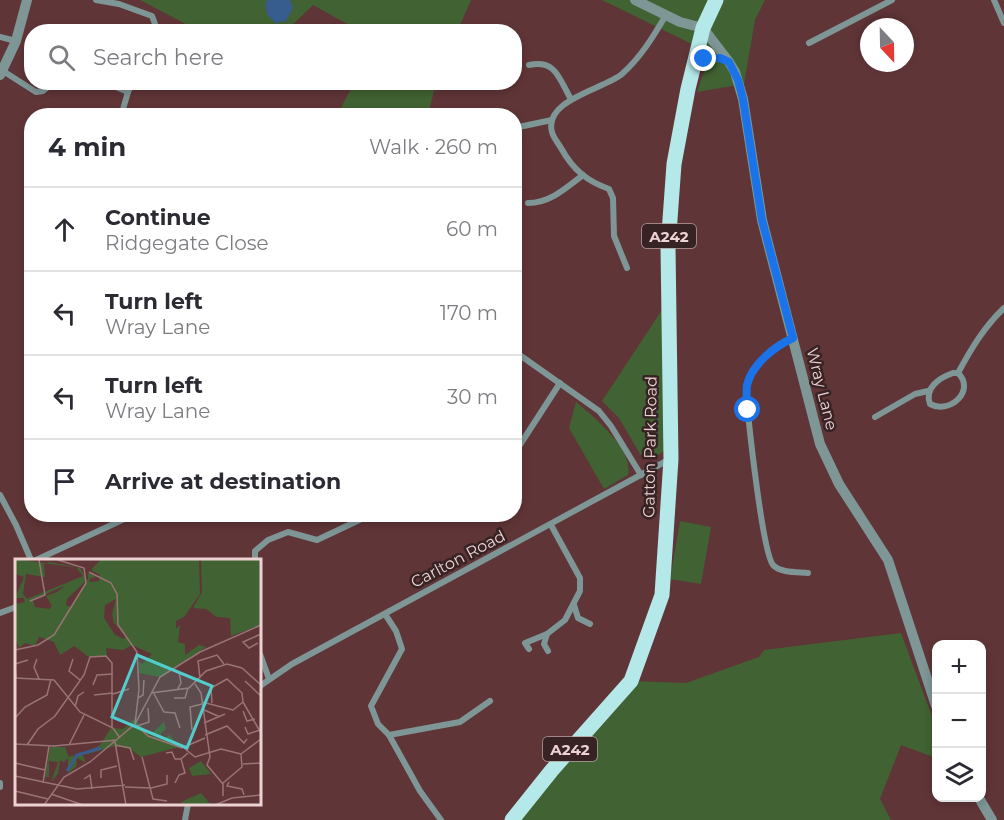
<!DOCTYPE html>
<html lang="en">
<head>
<meta charset="utf-8">
<style>
	:root { --surface:#fff; --page:#f2f2f3; --text:#2b2b33; --muted:#7c7c81; --line:#e1e1e2 }
	body { margin:0; font-family:Montserrat,sans-serif; background:var(--page); color:var(--text) }
	.controls { position:absolute; right:18px; bottom:18px; display:grid; overflow:hidden; border-radius:12px; box-shadow:0 3px 9px #0003 }
	.controls button { width:54px; height:54px; display:grid; place-items:center; padding:0; border:0; border-bottom:2px solid var(--line); background:var(--surface); color:var(--text); font:30px sans-serif }
	.compass { position:absolute; left:860px; top:18px; width:54px; height:54px; border-radius:50%; background:var(--surface); box-shadow:0 3px 9px #0003; rotate:158deg }
	.stop { position:absolute; width:18px; height:18px; margin:-14px; border:4px solid #1a73e8; border-radius:50%; background:#fff }
	.stop.end { background:#1a73e8; border-color:#fff; box-shadow:0 2px 6px #0008 }
	.list { margin:0; padding:0; list-style:none }
	h2 { display:flex; justify-content:space-between; align-items:center; height:78px; margin:0; padding:0 24px; font-size:26px }
	h2 small { font-size:20px; font-weight:400; color:var(--muted) }
	.list li { display:grid; grid-template-columns:39px 1fr auto; gap:18px; align-items:center; box-sizing:border-box; height:84px; padding:0 24px; border-top:2px solid var(--line) }
	.list b { display:block; font-size:22px; white-space:nowrap }
	.list p { margin:0; font-size:20px; white-space:nowrap; color:var(--muted) }
	.list em { font-size:20px; font-style:normal; color:var(--muted) }
	.icon { flex:none; width:33px; height:33px; fill:none; stroke:currentColor; stroke-width:2; stroke-linecap:round; stroke-linejoin:round }
	.map { position:relative; flex:none; width:1004px; height:820px; overflow:hidden }
	.search { position:absolute; background:var(--surface); box-shadow:0 3px 9px #0003; left:24px; top:24px; width:498px; height:66px; display:flex; align-items:center; gap:15px; box-sizing:border-box; padding:0 21px; border-radius:24px; color:var(--muted); font-size:22px }
	.panel { position:absolute; background:var(--surface); box-shadow:0 3px 9px #0003; left:24px; top:108px; width:498px; height:414px; border-radius:24px }
	.map>svg:first-child { display:block }
</style>
</head>
<body>
<div class="map">
<svg width="1004" height="820" viewBox="0 0 1004 820">
	<rect width="100%" height="100%" fill="#603538"/>
	<!-- green -->
	<g fill="#416232">
		<path d="M140,0H471L457,32L360,31L313,5L286,31H199Z"/>
		<path d="M602,0H765L755,20L744,84L697,92L704,71L709,66L706,51Z"/>
		<path d="M354,83V82L436,83L428,115H337Z"/>
		<path d="M666,304L664,451L655,457L648,458L640,454L619,418L602,401Z"/>
		<path d="M576,402C593,416 634,450 628,475L604,489L569,428Z"/>
		<path d="M680,521L711,527L701,584L670,579Z"/>
		<path d="M901,633L936,727V758L901,745L880,799L891,820H519L631,681L686,683L759,657L764,650Z"/>
	</g>
	<!-- water -->
	<path fill="#375c8e" d="M268,0H290L293,8L286,21L275,23L267,14L265,3Z"/>
	<g fill="none" stroke-linecap="round" stroke-linejoin="round">
		<!-- minor -->
		<g stroke="#7e9696" stroke-width="6">
			<path d="M96,0L119,4L152,16L155,24L152,32"/>
			<path d="M994,0L1004,23"/>
			<path d="M0,37L16,41"/>
			<path d="M809,43L892,0"/>
			<path d="M696,59L720,58L726,60"/>
			<path d="M529,65C556,59 559,79 571,99"/>
			<path d="M3,71L36,92L43,91L54,82"/>
			<path d="M104,82L128,92L133,82"/>
			<path d="M180,82L183,84"/>
			<path d="M121,116L128,92"/>
			<path d="M514,128L552,120"/>
			<path d="M528,203C550,203 566,188 583,175"/>
			<path d="M627,268L614,236L613,198L609,189C587,181 573,170 561,148C558,143 553,137 552,132C543,100 604,89 622,74C641,57 653,37 666,15"/>
			<path d="M793,338C772,347 750,367 746,391C748,416 762,551 773,565C780,573 798,572 808,573"/>
			<path d="M514,351L599,411L611,426L641,475"/>
			<path d="M953,373H958C976,390 950,415 930,404C924,388 939,378 953,373Z"/>
			<path d="M958,373C971,349 984,327 1004,308"/>
			<path d="M875,417L915,394L928,391"/>
			<path d="M514,454L560,383"/>
			<path d="M0,495L16,525L31,560"/>
			<path d="M36,560L135,514"/>
			<path d="M255,560V551L268,540L288,532L317,540L372,514"/>
			<path d="M574,605L578,618L590,624"/>
			<path d="M0,613L16,607"/>
			<path d="M385,614L396,631L402,649L371,706L378,724L389,735L420,791L441,820"/>
			<path d="M547,634L544,644L548,651"/>
			<path d="M529,649L525,643L547,634L565,620L580,591V578L551,525"/>
			<path d="M260,654L269,679"/>
			<path d="M260,686L292,664L670,459"/>
			<path d="M389,735L460,722L490,701"/>
			<path d="M0,783V787"/>
			<path d="M185,820L188,804"/>
		</g>
		<!-- tertiary -->
		<g stroke="#7e9696" stroke-width="10">
			<path d="M635,0L680,22L703,28L729,62L735,72L743,99L762,220L820,444L839,484L888,560L936,706"/>
			<path d="M0,75L16,41L27,0"/>
			<path d="M979,798L992,820"/>
		</g>
		<!-- primary -->
		<path stroke="#b5e8e8" stroke-width="15" d="M512,820L552,770L631,681L662,595L671,459L668,247L674,164L688,89L703,28L716,0"/>
	</g>
	<g fill="none" stroke-linecap="round" stroke-linejoin="round">
		<!-- route -->
		<path stroke="#1a73e8" stroke-width="8" d="M704,59L720,58L729,62L738,80L743,99L762,220L793,338C775,346 752,364 747,385C746,393 747,402 748,410"/>
	</g>
	<g text-anchor="middle" dominant-baseline="central" stroke-width="5" stroke-linejoin="round" paint-order="stroke">
		<!-- shield labels -->
		<g fill="#372324" stroke="#b69e9e" stroke-width="1.5">
			<rect x="642" y="224" width="54" height="24" rx="4.5"/>
			<rect x="543" y="737" width="54" height="24" rx="4.5"/>
		</g>
		<g font-size="15" font-weight="bold" fill="#edd2d3">
			<text x="669" y="236">A242</text>
			<text x="570" y="749">A242</text>
		</g>
		<!-- street labels -->
		<g font-size="16" fill="#edd2d3" stroke="#372324">
			<text transform="translate(822 389) rotate(76)">Wray Lane</text>
			<text transform="translate(650 447) rotate(-89)">Gatton Park Road</text>
			<text transform="translate(458 559) rotate(-28)">Carlton Road</text>
		</g>
	</g>
	<!-- overview -->
	<g transform="translate(15 559)">
		<rect width="246" height="246" fill="#603538"/>
		<path d="M0,0L65,9L72,21L52,40L51,46L56,48L73,20V14L82,17L75,20L74,23L84,22L85,16L76,11L86,0H184L185,35L169,58L161,62V70L165,66L163,83L170,85V96L184,86L191,88L145,118L124,114V102L127,105L137,95L117,86L108,91L91,89L92,97L74,98L59,87L45,96L39,83L24,78L20,87L10,84L4,89L0,79V45L10,43L9,39H0L9,18L0,15ZM34,3L61,8L68,17L12,40L8,35L11,15L30,18L29,5ZM51,26L42,33L31,37L37,47L34,50L20,48L18,41ZM101,40L97,55L99,64L112,77L109,80L100,76L89,59L90,46ZM186,0H246V66L216,77L215,59L202,58L191,50L178,49L187,33ZM119,160L135,176L149,163L151,170L145,175L149,179L155,176L164,188L126,198L115,190L100,187L69,196L85,186L96,169L108,170ZM35,188H50L54,198L67,194L71,204L62,199L61,208L53,214V199L49,203L45,201L43,215L36,223L43,203L34,202V218H30ZM186,202L196,215L177,217L174,209ZM186,234L196,246L167,245L166,243Z" fill="#416232" fill-rule="evenodd"/>
		<path fill="none" stroke="#375c8e" stroke-width="3" d="M52,212L62,196L86,189"/>
		<path fill="none" stroke="#987476" stroke-width="1.5" d="M74,13L96,24L102,35L103,66L122,93L124,130L120,165L133,177L167,189L190,179M15,42L30,36L24,1M243,84L234,89L228,83L246,75M0,91L23,86L39,76L71,24L69,9L40,0M22,100L19,108L24,120M58,100L54,112L65,121M0,119L39,121L65,153L98,169L105,179M1,119L0,105L13,101M185,119L183,102L202,96L209,105M230,122L246,137M180,125L186,134L195,198L192,206L208,225M78,126L82,116L98,115M162,131L166,124L164,113M138,133L149,153L160,154L165,169M136,134L174,129L191,112L212,105L227,109L246,126M98,135L114,130L111,131M79,136L98,134M123,139L128,136L129,121M159,139H170L173,129M187,143L218,151L228,143M228,143L246,174M197,144L196,129L212,120L227,134L228,143M60,148L63,137L69,133M187,150L205,158M228,152L232,162L240,160M0,159L10,148L32,136L36,120M189,164L210,155M122,167L134,163L133,149M230,168L233,175L245,171M177,171L175,148L187,145M190,176L212,167L229,184L232,180M100,183L111,246M0,185L39,187L102,181M12,186L23,170L40,157L69,116L75,98L91,97L97,104V168M54,186L69,156M100,186L115,189L119,201M169,189L180,198L206,190L226,195M151,194L157,193L160,200H166M226,195L246,180M127,198L138,240L152,242M0,204L30,211M228,205L246,204M0,217L62,230L110,226M86,219V211L102,207M69,220L75,216L77,230M214,223L212,227L227,230L229,236M28,224L34,187M160,224L164,216L170,214L166,200L173,194M110,228L136,229L152,225V216M0,232L33,240M36,235L68,246M208,237V224L227,208L226,195M29,246L49,218L75,203L120,165L145,118L185,93L246,66M200,246L217,239L246,236"/>
		<path fill="#52cdce" fill-opacity="0.15" stroke="#52cdce" stroke-width="3" d="M122,96L197,127L172,189L97,158Z"/>
		<rect width="246" height="246" fill="none" stroke="#edd2d3" stroke-width="3"/>
	</g>
</svg>
<div class="controls">
<button>+</button>
<button>−</button>
<button><svg class="icon" aria-label="layers" viewBox="0 0 24 24"><path d="M12 4l9 5-9 5-9-5zM3 14l9 5 9-5"/></svg></button>
</div>
<svg class="compass" viewBox="-18 -18 36 36"><path d="M0-13l5 13h-10z" fill="#e53935"/><path d="M0 13l5-13h-10z" fill="#7c7c81"/></svg>
<div class="stop" style="left:748px;top:410px"></div>
<div class="stop end" style="left:704px;top:59px"></div>
<div class="search"><svg class="icon" aria-label="search" viewBox="0 0 24 24"><circle cx="10" cy="10" r="6"/><path d="M15 15l6 6"/></svg>Search here</div>
<section class="panel">
<h2>4 min<small>Walk · 260 m</small></h2>
<ul class="list">
<li><svg class="icon" aria-label="ahead" viewBox="0 0 24 24"><path d="M12 20V5M6 11l6-6 6 6"/></svg><div><b>Continue</b><p>Ridgegate Close</p></div><em>60 m</em></li>
<li><svg class="icon" aria-label="left" viewBox="0 0 24 24"><path d="M17 20v-9H6M10 6l-5 5 5 5"/></svg><div><b>Turn left</b><p>Wray Lane</p></div><em>170 m</em></li>
<li><svg class="icon" aria-label="left" viewBox="0 0 24 24"><path d="M17 20v-9H6M10 6l-5 5 5 5"/></svg><div><b>Turn left</b><p>Wray Lane</p></div><em>30 m</em></li>
<li><svg class="icon" aria-label="arrive" viewBox="0 0 24 24"><path d="M6 21V4h12l-3 4 3 4H6"/></svg><div><b>Arrive at destination</b></div></li>
</ul>
</section>
</div>
</body>
</html>
